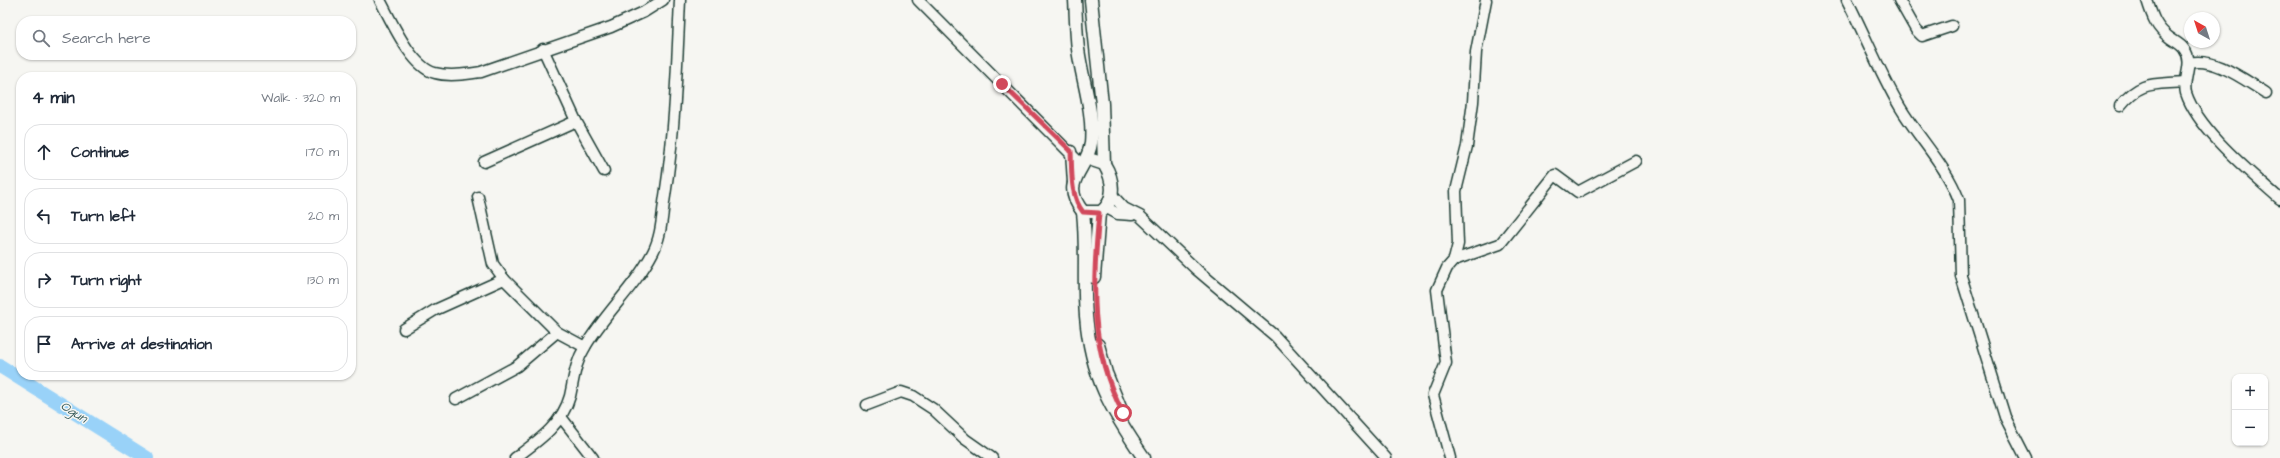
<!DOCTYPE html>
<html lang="en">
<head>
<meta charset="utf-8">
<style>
	:root { --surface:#fff; --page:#f2f2f3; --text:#1f2937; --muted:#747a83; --line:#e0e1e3 }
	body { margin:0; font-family:"Architects Daughter",sans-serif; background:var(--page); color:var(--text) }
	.controls { position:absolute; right:12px; bottom:12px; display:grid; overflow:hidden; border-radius:8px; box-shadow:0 1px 3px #0004 }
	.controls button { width:36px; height:36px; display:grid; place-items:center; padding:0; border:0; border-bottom:1px solid var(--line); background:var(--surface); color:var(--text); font:20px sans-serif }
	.compass { position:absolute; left:2184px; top:12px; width:36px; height:36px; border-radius:50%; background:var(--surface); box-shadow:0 1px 3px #0004; rotate:321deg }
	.stop { position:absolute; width:12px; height:12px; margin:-9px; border:3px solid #d1495b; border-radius:50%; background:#fff }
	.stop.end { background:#d1495b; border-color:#fff; box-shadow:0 1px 4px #0008 }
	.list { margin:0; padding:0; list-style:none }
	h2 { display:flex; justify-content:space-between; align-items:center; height:52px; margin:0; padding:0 16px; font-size:17px }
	h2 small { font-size:13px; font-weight:400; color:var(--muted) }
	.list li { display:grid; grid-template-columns:26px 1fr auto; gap:12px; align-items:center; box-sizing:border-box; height:56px; margin:0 8px 8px; padding:0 8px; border:1px solid var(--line); border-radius:16px }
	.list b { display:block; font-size:15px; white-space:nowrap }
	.list em { font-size:13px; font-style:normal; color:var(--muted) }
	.icon { flex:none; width:22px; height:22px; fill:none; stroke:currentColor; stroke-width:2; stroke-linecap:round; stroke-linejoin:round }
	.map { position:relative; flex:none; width:2280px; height:458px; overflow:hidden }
	.search { position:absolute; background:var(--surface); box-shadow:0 1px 3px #0004; left:16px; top:16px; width:340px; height:44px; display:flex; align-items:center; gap:10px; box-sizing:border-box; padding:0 14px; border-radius:16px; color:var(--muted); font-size:15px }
	.panel { position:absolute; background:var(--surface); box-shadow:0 1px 3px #0004; left:16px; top:72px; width:340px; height:308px; border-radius:16px }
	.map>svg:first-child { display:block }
</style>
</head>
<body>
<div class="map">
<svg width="2280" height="458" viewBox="0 0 2280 458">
	<rect width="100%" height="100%" fill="#f6f6f2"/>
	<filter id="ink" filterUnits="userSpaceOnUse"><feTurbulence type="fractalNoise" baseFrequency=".025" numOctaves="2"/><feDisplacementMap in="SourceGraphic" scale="8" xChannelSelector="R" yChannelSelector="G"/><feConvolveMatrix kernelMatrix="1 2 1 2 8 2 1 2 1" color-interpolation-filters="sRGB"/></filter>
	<g filter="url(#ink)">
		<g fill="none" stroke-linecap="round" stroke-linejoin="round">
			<!-- river -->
			<path stroke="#99d2f8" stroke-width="14" d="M0,366L147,458"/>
			<defs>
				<g id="minor">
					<path d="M380,0C391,20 411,67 435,73C449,77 467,74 481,72L611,27L644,12L663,0"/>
					<path d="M918,0L1081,164"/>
					<path d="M1847,0C1865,35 1880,73 1900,107C1919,139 1946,165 1959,200L1961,276L2005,417L2026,458"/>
					<path d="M1899,0L1916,30L1922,36L1952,26"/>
					<path d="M2147,0C2152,16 2156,28 2170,38C2174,41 2181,44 2184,49C2195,63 2182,79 2186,93C2198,130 2251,173 2280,199"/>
					<path d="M543,49L576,121L604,171"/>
					<path d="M2189,63C2216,57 2244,80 2266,93"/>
					<path d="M2120,106C2141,80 2154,85 2185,82"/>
					<path d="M1071,151L1073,183"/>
					<path d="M484,162L576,121"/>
					<path d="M1112,195L1124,208L1140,216L1197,270L1275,336L1386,458"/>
					<path d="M478,197L493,264L504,279L557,332L585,347"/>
					<path d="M1107,208L1118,214L1132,215"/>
					<path d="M1454,260L1500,244L1555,175L1578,192L1636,161"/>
					<path d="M404,329L435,310L504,279"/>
					<path d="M456,399L517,366L557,332"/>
					<path d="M867,405L901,392L913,396L933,409L965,439L992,458"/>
					<path d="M561,417L593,458"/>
					<path d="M515,458C538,441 562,425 570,396C574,378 575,363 585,347C605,313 635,287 653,252C662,235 662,214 665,196C675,131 677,65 680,0"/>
					<path d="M1450,458L1433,395L1446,363L1437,290L1447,268L1454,260L1458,244L1456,191L1467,146L1473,102L1476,52L1486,0"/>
				</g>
				<g id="major">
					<path d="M1075,0C1076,16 1076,33 1078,49C1082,80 1094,111 1091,143C1088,170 1058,181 1083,212H1101C1116,200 1114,180 1104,164L1089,159L1085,161"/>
					<path d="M1091,0L1102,104L1104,164"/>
					<path d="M1083,212C1087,247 1083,281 1086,316C1091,376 1111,410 1144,458"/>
					<path d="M1094,277L1099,213"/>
					<path d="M1098,345L1106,373L1121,410"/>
				</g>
			</defs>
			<!-- minor casing -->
			<use href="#minor" stroke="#1f3d34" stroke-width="13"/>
			<!-- major casing -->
			<use href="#major" stroke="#1f3d34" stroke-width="15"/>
			<!-- minor -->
			<use href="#minor" stroke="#f6f6f2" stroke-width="10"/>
			<!-- major -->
			<use href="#major" stroke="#f6f6f2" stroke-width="12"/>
		</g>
	</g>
	<g fill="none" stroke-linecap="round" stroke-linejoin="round" filter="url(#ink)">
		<!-- route -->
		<path stroke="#d1495b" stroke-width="5" d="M1002,84L1071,151C1072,171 1070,196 1083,212L1099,213C1093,284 1088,347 1123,413"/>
	</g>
	<g text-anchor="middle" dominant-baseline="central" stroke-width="3" stroke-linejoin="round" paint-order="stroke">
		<!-- water labels -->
		<g font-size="13" font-style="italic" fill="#375b5b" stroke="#f6f6f2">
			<text transform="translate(74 412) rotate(32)">Ogun</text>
		</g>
	</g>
</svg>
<div class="controls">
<button>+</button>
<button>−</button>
</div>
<svg class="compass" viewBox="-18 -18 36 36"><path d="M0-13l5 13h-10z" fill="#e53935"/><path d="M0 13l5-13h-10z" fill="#747a83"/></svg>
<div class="stop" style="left:1123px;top:413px"></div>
<div class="stop end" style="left:1002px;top:84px"></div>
<div class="search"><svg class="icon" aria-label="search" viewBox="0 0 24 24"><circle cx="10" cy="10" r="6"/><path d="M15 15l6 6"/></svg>Search here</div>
<section class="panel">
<h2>4 min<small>Walk · 320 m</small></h2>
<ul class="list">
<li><svg class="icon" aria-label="ahead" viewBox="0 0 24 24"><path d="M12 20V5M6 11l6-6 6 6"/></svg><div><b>Continue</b></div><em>170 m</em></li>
<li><svg class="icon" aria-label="left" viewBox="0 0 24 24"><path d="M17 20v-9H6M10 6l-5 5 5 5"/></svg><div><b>Turn left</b></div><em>20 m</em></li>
<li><svg class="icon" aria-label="right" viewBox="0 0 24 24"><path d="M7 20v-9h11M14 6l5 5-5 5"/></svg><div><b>Turn right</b></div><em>130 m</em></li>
<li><svg class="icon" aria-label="arrive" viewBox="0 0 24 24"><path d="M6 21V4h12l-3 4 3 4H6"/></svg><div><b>Arrive at destination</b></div></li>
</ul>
</section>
</div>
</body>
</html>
